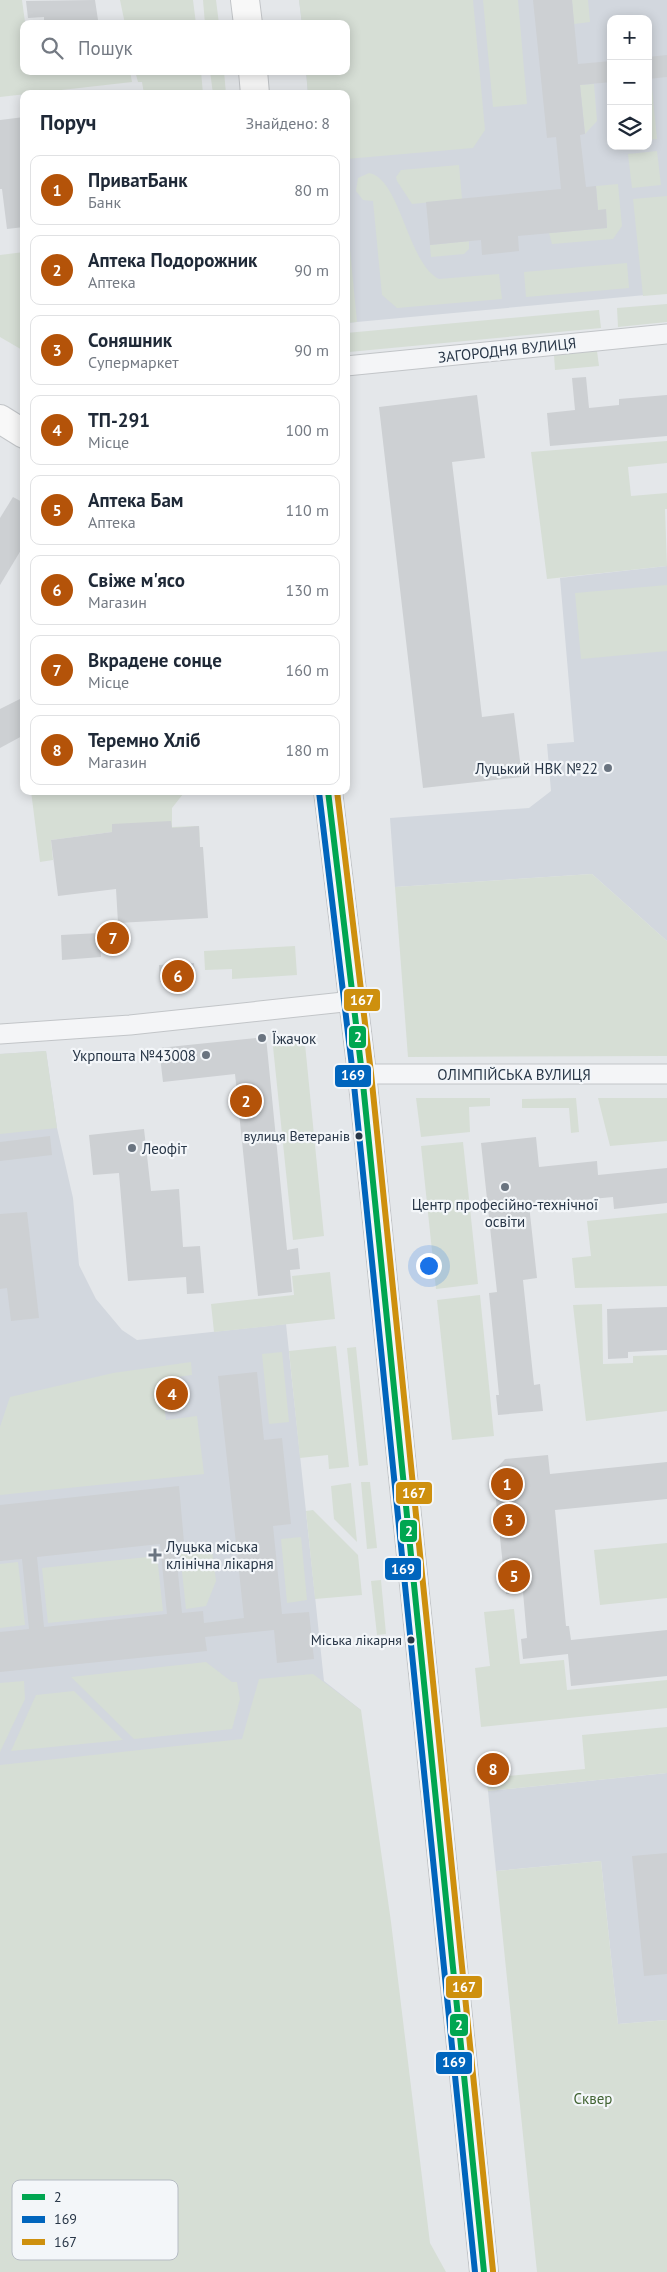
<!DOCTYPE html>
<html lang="uk">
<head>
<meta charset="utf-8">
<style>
	:root { --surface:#fff; --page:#f2f2f3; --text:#1f2937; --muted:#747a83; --line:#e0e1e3; --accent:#b45309 }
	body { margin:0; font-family:"PT Sans",sans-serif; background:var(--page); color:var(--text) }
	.controls { position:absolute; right:15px; top:15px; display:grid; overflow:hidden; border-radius:10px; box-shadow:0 2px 12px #0003 }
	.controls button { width:45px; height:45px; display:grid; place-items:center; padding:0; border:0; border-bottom:1px solid var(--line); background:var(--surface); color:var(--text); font:25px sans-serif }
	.you { position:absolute; left:428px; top:1265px; width:18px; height:18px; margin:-12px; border:4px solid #fff; border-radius:50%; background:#1a73e8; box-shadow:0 0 0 8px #1a73e833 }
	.badge { display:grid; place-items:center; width:32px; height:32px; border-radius:50%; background:var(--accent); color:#fff; font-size:16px; font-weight:700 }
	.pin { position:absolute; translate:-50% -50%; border:2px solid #fff; box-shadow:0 1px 5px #0006 }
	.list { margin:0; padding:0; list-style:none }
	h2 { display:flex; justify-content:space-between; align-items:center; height:65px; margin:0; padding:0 20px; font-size:21px }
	h2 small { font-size:16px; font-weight:400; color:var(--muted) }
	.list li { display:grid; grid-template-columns:32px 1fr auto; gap:15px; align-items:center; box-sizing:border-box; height:70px; margin:0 10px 10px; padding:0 10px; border:1px solid var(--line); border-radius:10px }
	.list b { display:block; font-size:19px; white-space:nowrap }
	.list p { margin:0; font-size:16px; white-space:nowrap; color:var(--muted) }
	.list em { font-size:16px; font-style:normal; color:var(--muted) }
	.icon { flex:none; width:28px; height:28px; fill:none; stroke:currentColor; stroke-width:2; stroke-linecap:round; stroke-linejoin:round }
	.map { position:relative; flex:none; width:667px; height:2272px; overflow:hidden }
	.search { position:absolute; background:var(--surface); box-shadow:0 2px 12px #0003; left:20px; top:20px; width:330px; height:55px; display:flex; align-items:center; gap:12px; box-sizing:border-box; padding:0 18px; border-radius:10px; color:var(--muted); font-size:19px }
	.panel { position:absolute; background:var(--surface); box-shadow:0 2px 12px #0003; left:20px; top:90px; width:330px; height:705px; border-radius:10px }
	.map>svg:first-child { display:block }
</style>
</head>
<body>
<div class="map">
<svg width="667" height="2272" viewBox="0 0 667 2272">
	<rect width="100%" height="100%" fill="#e4e7ea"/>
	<!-- built -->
	<g fill="#d2d7de" fill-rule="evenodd">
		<path d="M299,0H667V293L346,323V94H308L306,71H346V24H302ZM611,19H648V146H611Z"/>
		<path d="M667,566V941L592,874L395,887L390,818L529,808L551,791L547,744L574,742L560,578Z"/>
		<path d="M46,1051L57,1128L73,1198L79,1265L96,1299L122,1330L137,1340L286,1324L324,1681L361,1710L0,2012V1054Z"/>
		<path d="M667,1773V2020L618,2024L601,1861L496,1871L488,1791Z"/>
	</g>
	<!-- green -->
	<g fill="#d6ded5">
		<path d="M0,0H22L25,22L40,21L41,24H24V71H130L132,82L0,97Z"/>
		<path d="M120,0H193L196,24H125Z"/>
		<path d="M203,0H216L219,24H205Z"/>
		<path d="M299,0H473L485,130L473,148L346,159V94H308L306,71H346V24H302Z"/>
		<path d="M483,0H518L527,104L493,107Z"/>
		<path d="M572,0H588L590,22L574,24Z"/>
		<path d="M135,71H201L203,94H144L142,82H138Z"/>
		<path d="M210,71H224L226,94H213Z"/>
		<path d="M651,78L657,139L648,140V79Z"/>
		<path d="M594,84L597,121L585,134L580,85Z"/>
		<path d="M657,151L661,185L632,188L628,154Z"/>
		<path d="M459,165L462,199L412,204L397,181L396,177L401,170Z"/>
		<path d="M369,173C401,179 407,263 439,279L499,274L502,299L397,308L382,295L373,201L363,200L356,191L358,178Z"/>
		<path d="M618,184L622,226L613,239L552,244L549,233L607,228L606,210H598L596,186Z"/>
		<path d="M667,196V294L643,296L633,199Z"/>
		<path d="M346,208L357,322L346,323Z"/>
		<path d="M469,241V249L464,254L431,257L430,245Z"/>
		<path d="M24,252V351L0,337V255Z"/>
		<path d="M627,263L629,288L526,297L524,272Z"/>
		<path d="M667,304V322L618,327L617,308Z"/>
		<path d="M599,310L601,328L349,352L346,349V333Z"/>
		<path d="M597,351L599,366L555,370L554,355Z"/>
		<path d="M667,441V463L628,467L631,496L667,493V509H665L667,566L547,579L531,452Z"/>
		<path d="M667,585V651L581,659L575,593Z"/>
		<path d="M31,791H182L183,794L172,808V827L199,826L200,847L112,832L51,840L53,860L40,862Z"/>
		<path d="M592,874L667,941V1056L408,1057L395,887Z"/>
		<path d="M295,946L297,975L232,979V969L205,970L204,951Z"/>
		<path d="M304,1034L324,1236L293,1240L272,1037Z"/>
		<path d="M46,1051L57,1128L0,1134V1054Z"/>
		<path d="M416,1098H490V1106L469,1107L470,1132L421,1137Z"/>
		<path d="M576,1098L579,1132L571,1133L569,1108H522V1099Z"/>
		<path d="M598,1098H667V1141L610,1146Z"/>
		<path d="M463,1142L478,1284L436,1289L421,1146Z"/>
		<path d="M667,1213V1286L575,1288L572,1258L591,1256L587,1221Z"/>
		<path d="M330,1272L335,1319L214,1332L211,1304L294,1295L292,1276Z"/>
		<path d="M480,1295L494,1436L452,1440L437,1300Z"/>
		<path d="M602,1304L603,1364L633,1363V1356L667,1355V1411L586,1421L573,1305Z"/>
		<path d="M336,1346L349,1467L329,1469L328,1455L300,1458L289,1351Z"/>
		<path d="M356,1347L368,1465L359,1466L347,1348Z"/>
		<path d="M282,1352L289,1422L269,1424L262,1354Z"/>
		<path d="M191,1362L192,1375L161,1379L166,1420L197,1416L204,1474L0,1495V1427L10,1397L113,1373Z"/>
		<path d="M370,1482L377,1548L367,1549L361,1482Z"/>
		<path d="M351,1483L357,1542L334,1519L331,1486Z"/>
		<path d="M313,1510L358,1555L362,1595L315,1599L306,1511Z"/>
		<path d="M301,1537L307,1600L287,1603L281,1539Z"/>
		<path d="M667,1543V1598L600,1605L594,1550Z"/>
		<path d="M212,1550L216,1581L206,1606L186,1609L180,1553Z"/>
		<path d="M157,1556L163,1611L48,1623L42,1568Z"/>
		<path d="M18,1562L25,1625L0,1628V1564Z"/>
		<path d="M381,1580L386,1634L377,1635L371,1581Z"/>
		<path d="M514,1609L520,1664L564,1660L567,1690L667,1680V1708L481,1727L475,1668L490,1666L484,1612Z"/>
		<path d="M206,1662L232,1682H237L240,1699L232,1729L134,1739L71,1677Z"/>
		<path d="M313,1674L361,1710L391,1922L430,2243L446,2272H0V1765L242,1739L259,1679Z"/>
		<path d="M24,1681L25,1699L0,1752V1683Z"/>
		<path d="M74,1691L123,1740L11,1751L36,1695Z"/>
		<path d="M667,1727V1773L488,1791L486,1778L585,1769L582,1735Z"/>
		<path d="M601,1861L618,2024L667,2020V2272H537L496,1871Z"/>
	</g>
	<!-- building -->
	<g fill="#cdd0d3" fill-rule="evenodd">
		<path d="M95,0L98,20L44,24V17L28,18L26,1Z"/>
		<path d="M533,0H572L578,64L611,61V82L580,85L585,134L580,135L586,187L596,186L598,210L606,209L607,228L518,236L519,251L482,255L481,240L430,245L426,202L561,189L556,137L547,138Z"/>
		<path d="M667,55V77L648,79V57Z"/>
		<path d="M24,117V227L7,229L2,189H0V120Z"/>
		<path d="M586,377L589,408L619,405V399L667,395V436L550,446L547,413L575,410L572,378Z"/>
		<path d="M477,395L485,458L452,462L466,579L482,717L514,713L522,777L423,788L379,407Z"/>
		<path d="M13,497L24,503V545L0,585V518Z"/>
		<path d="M24,697V735L0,748V709Z"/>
		<path d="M171,821L172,828L199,826L200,847H203L208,918L118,923L116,889L58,896L51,840L112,832V824Z"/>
		<path d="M99,933L101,957L62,960L61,935Z"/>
		<path d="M194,963L195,980L160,982L159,965Z"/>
		<path d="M266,1037L287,1250L298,1248L300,1269L290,1270L292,1292L258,1296L235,1074L163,1082L159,1048Z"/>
		<path d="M144,1129L151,1191L179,1189L183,1247L200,1246L204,1293L187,1294L186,1277L128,1281L119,1173L93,1175L89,1135Z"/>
		<path d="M50,1136L52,1155L0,1161V1142Z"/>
		<path d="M536,1137L539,1167L597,1161L598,1175L667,1168V1203L614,1209L613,1197L529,1205L537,1278L523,1280L534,1385L540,1384L543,1411L498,1415L496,1395H499L489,1293L497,1292L481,1143Z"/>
		<path d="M27,1212L39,1318L11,1321L7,1288L0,1289V1214Z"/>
		<path d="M667,1307V1350L628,1352V1358L608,1359L607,1309Z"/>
		<path d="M257,1372L264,1440L282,1438L291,1524L273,1526L282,1614L309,1612L314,1659L277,1663L274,1630L205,1637L207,1651L0,1672V1632L29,1629L22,1559L0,1561V1505L179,1486L184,1542L175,1543L182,1613L203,1611L204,1623L244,1618L218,1376ZM160,1544L167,1614L44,1627L37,1557Z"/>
		<path d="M178,1378L181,1408L166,1409L163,1380Z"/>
		<path d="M548,1455L550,1474L667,1462V1499L555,1510L566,1626H569L571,1640L667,1630V1676L571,1686L568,1654L523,1659L521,1639L527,1638L523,1592L506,1594L493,1472L505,1459Z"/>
		<path d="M667,1853V1974L644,1976L632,1856Z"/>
	</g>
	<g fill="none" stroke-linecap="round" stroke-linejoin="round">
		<defs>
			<g id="street">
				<path d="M346,366L667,334"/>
				<path d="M0,1034L130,1025L353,1001"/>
				<path d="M362,1074H667"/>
			</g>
			<g id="secondary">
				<path d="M245,0L248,24"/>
				<path d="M253,71L255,94"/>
				<path d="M0,419L24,434"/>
				<path d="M328,791L362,1074L484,2272"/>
			</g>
		</defs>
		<!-- street casing -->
		<use href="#street" stroke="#c2c5c8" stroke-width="21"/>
		<!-- secondary casing -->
		<use href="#secondary" stroke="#c2c5c8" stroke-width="30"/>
		<!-- street -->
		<use href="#street" stroke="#f4f5f7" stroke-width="19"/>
		<!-- secondary -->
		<use href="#secondary" stroke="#f8f8f8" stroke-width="28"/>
		<defs>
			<path id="bus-1" d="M328,791L362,1074L484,2272"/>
			<path id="bus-2" d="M319,792L353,1075L475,2272"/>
			<path id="bus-3" d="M337,791L371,1073L493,2271"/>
		</defs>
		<!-- bus-1 casing -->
		<use href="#bus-1" stroke="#f3f6f9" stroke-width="10"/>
		<!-- bus-2 casing -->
		<use href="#bus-2" stroke="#f3f6f9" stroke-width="10"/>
		<!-- bus-3 casing -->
		<use href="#bus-3" stroke="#f3f6f9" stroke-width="10"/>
		<!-- bus-1 -->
		<use href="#bus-1" stroke="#00a651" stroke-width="6"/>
		<!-- bus-2 -->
		<use href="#bus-2" stroke="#0065bd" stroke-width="6"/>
		<!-- bus-3 -->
		<use href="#bus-3" stroke="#ce900e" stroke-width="6"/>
	</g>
	<!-- markers -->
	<g fill="#6a7480" stroke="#f3f6f9" stroke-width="2">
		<circle cx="608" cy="768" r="5"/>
		<circle cx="262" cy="1038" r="5"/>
		<circle cx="206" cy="1055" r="5"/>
		<circle cx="132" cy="1148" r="5"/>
		<circle cx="505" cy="1187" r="5"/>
		<path d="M152.5 1547.5h5v5h5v5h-5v5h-5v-5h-5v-5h5z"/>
	</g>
	<g fill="#283647" stroke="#f3f6f9" stroke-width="2">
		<circle cx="359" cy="1136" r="4.5"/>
		<circle cx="411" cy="1640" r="4.5"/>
	</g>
	<g text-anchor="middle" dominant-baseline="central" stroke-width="4.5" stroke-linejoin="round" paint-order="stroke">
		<!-- bus labels -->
		<g font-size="14" fill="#283647" stroke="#f3f6f9" text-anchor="end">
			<text x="350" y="1136">вулиця Ветеранів</text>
			<text x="402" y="1640">Міська лікарня</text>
		</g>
		<!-- street labels -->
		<g font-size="15" fill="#283647" stroke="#f3f6f9">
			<text transform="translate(507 350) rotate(-6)">ЗАГОРОДНЯ ВУЛИЦЯ</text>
			<text x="514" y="1074">ОЛІМПІЙСЬКА ВУЛИЦЯ</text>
		</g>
		<!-- poi labels -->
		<g font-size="15" fill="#283647" stroke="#f3f6f9" text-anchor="start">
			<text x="598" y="768" text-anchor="end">Луцький НВК №22</text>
			<text x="272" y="1038">Їжачок</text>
			<text x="196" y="1055" text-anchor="end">Укрпошта №43008</text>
			<text x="142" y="1148">Леофіт</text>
			<text x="505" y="1204" text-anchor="middle">Центр професійно-технічної<tspan x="505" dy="17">освіти</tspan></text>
			<text x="166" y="1546">Луцька міська<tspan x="166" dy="17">клінічна лікарня</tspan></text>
		</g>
		<!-- park labels -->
		<g font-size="15" fill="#426433" stroke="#f3f6f9">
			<text x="593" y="2098">Сквер</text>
		</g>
	</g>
	<!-- legend -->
	<rect x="12" y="2180" width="166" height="80" rx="8" fill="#f3f6f9" stroke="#b6bcc4" stroke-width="1"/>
	<rect x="22" y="2194" width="23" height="6" fill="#00a651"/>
	<rect x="22" y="2216" width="23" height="7" fill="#0065bd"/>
	<rect x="22" y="2239" width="23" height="6" fill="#ce900e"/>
	<g font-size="14" fill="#283647">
		<text x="54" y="2202">2</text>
		<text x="54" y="2224">169</text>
		<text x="54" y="2247">167</text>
	</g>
	<g stroke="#f3f6f9" stroke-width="2">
		<rect x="343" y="988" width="38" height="24" rx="5" fill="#ce900e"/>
		<rect x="348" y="1025" width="19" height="24" rx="5" fill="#00a651"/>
		<rect x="334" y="1064" width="38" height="24" rx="5" fill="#0065bd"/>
		<rect x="395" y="1481" width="38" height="24" rx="5" fill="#ce900e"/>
		<rect x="399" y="1519" width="19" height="24" rx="5" fill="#00a651"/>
		<rect x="384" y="1557" width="38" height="24" rx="5" fill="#0065bd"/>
		<rect x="445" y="1975" width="38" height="24" rx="5" fill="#ce900e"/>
		<rect x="449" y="2013" width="20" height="24" rx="5" fill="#00a651"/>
		<rect x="435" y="2051" width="38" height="24" rx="5" fill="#0065bd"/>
	</g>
	<g font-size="14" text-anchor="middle" font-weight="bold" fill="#fff">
		<text x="362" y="1005">167</text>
		<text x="358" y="1042">2</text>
		<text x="353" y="1080">169</text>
		<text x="414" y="1498">167</text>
		<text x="409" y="1536">2</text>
		<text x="403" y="1574">169</text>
		<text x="464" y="1992">167</text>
		<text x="459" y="2030">2</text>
		<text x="454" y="2067">169</text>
	</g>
</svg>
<div class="controls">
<button>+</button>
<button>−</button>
<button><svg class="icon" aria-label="layers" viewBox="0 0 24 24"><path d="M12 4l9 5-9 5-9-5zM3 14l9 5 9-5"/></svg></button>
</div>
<div class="you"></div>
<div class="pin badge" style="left:507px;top:1484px">1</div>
<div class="pin badge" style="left:246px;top:1101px">2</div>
<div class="pin badge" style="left:509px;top:1520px">3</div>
<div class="pin badge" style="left:172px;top:1394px">4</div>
<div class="pin badge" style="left:514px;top:1576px">5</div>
<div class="pin badge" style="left:178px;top:976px">6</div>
<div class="pin badge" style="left:113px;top:938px">7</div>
<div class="pin badge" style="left:493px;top:1769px">8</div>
<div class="search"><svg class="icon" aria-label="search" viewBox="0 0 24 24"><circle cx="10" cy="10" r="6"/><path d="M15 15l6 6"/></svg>Пошук</div>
<section class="panel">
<h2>Поруч<small>Знайдено: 8</small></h2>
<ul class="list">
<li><span class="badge">1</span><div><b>ПриватБанк</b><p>Банк</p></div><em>80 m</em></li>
<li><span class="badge">2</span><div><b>Аптека Подорожник</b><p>Аптека</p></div><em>90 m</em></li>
<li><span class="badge">3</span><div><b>Соняшник</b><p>Супермаркет</p></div><em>90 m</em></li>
<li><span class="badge">4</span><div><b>ТП-291</b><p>Місце</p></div><em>100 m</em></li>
<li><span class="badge">5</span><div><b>Аптека Бам</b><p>Аптека</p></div><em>110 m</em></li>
<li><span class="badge">6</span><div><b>Свіже м'ясо</b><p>Магазин</p></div><em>130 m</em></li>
<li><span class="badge">7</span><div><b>Вкрадене сонце</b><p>Місце</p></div><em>160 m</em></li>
<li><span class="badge">8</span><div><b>Теремно Хліб</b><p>Магазин</p></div><em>180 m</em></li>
</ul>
</section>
</div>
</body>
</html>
